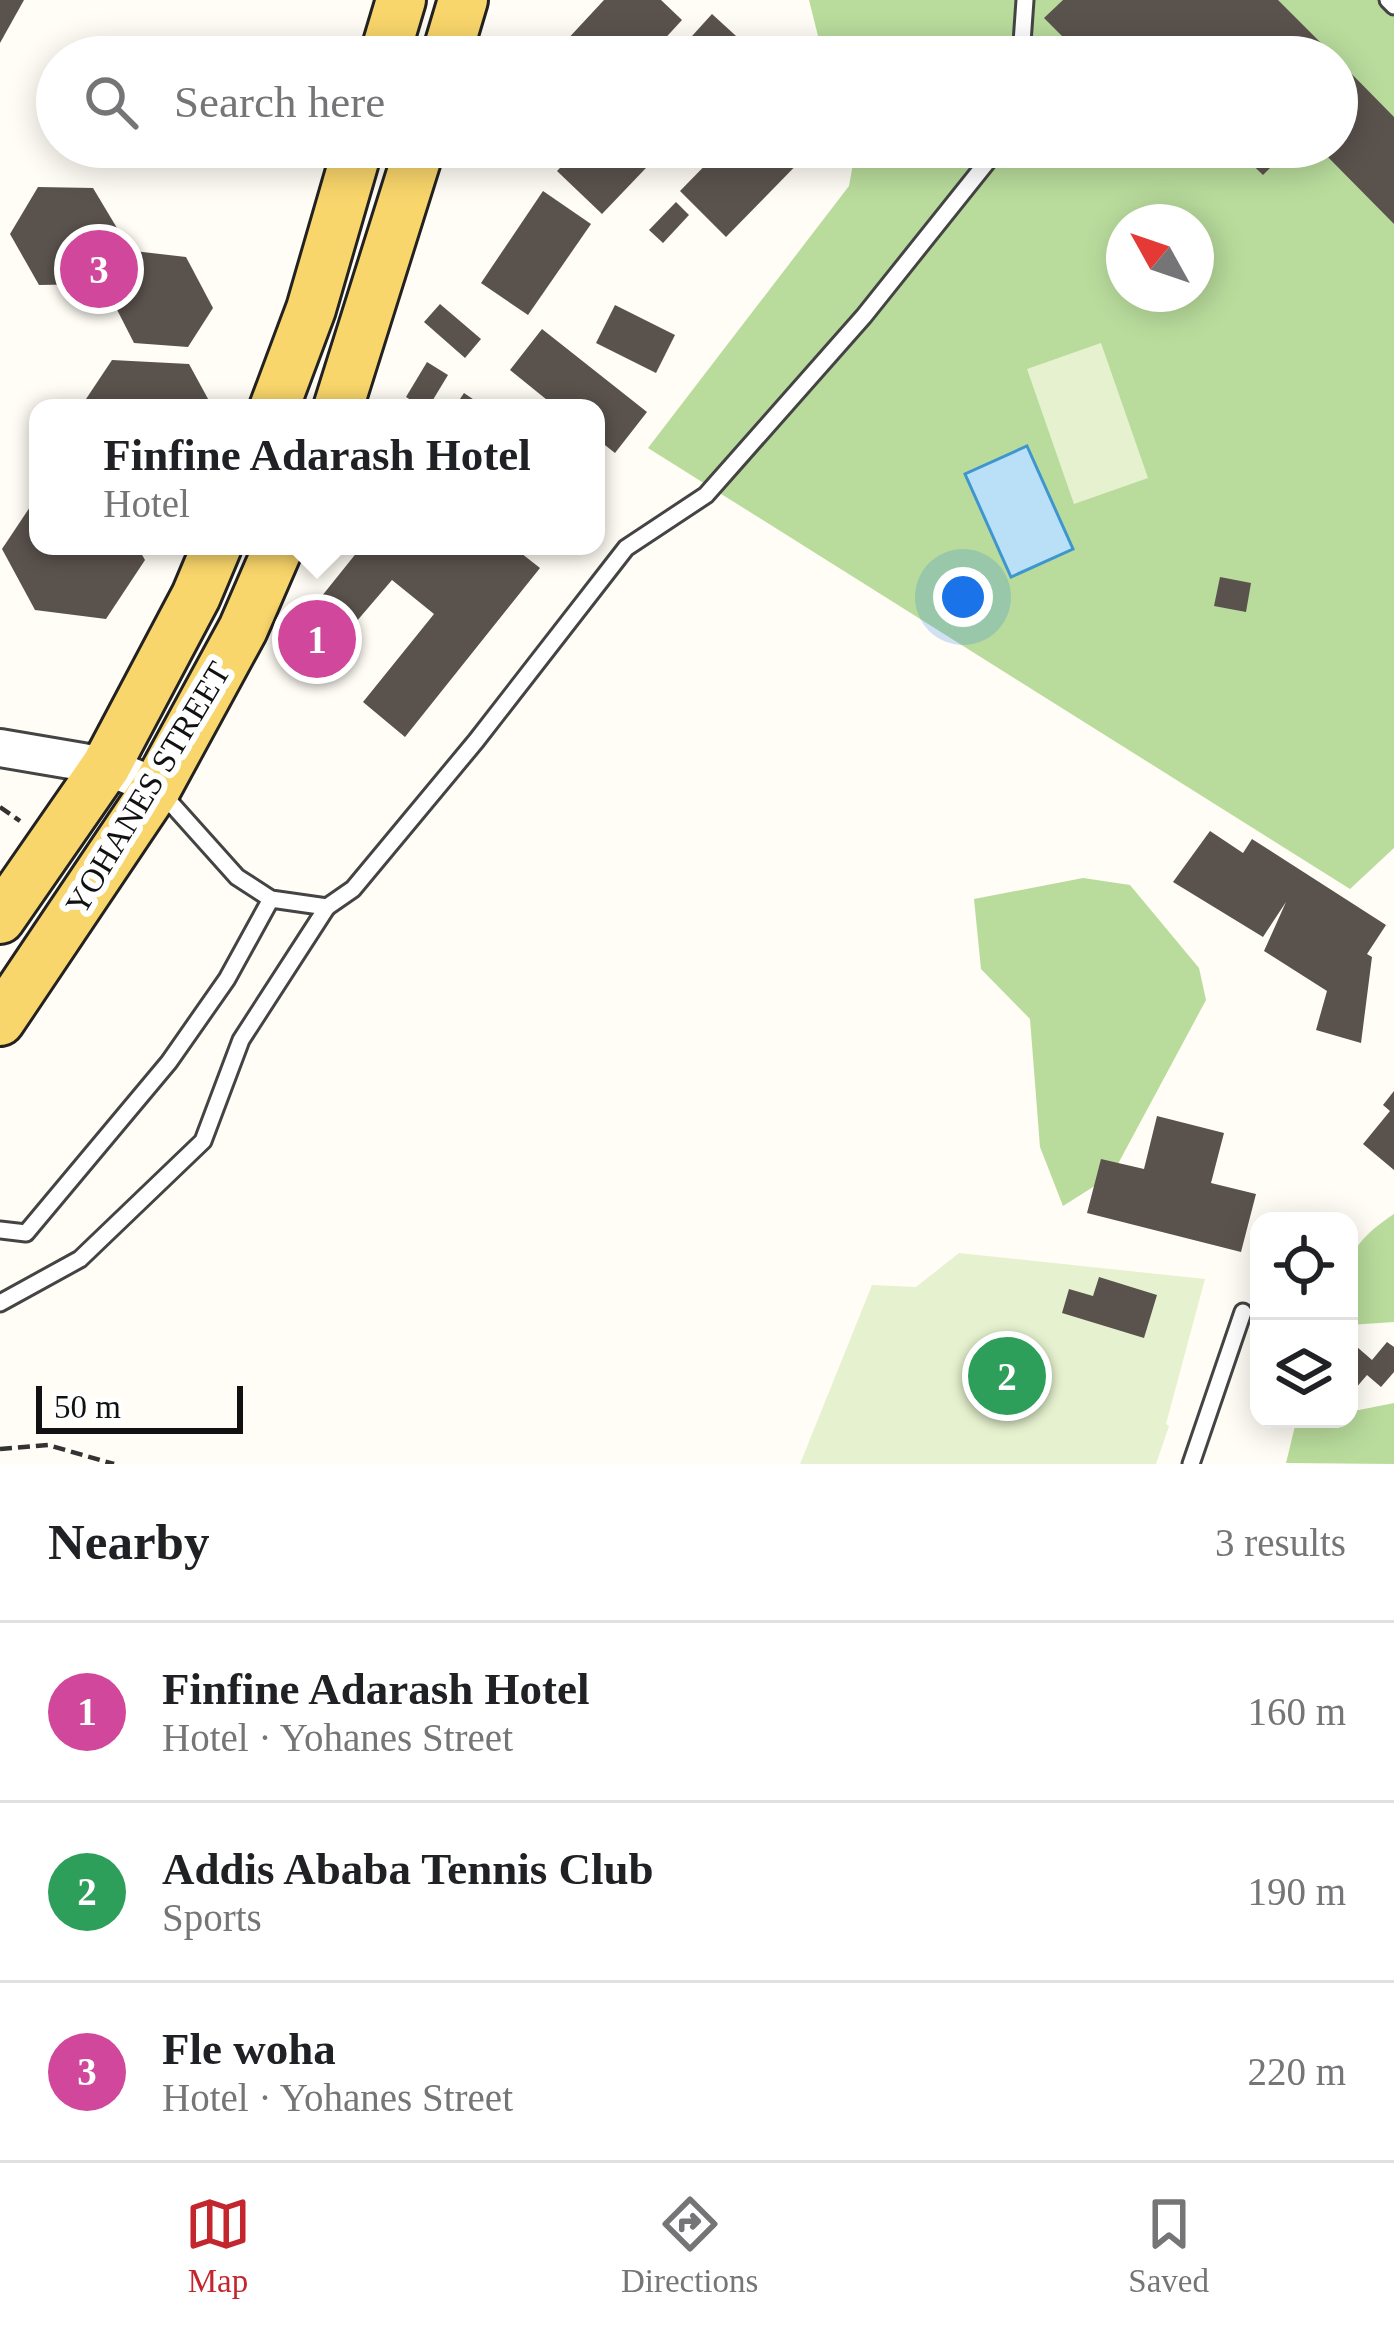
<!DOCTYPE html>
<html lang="en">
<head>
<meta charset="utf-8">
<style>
	:root { --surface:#fff; --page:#f6f6f6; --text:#202124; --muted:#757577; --line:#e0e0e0; --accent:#c4262e }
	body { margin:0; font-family:Georgia,serif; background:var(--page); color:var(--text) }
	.controls { position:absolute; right:36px; bottom:36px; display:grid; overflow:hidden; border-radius:24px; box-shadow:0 6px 30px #0003 }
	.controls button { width:108px; height:108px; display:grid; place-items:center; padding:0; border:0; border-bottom:3px solid var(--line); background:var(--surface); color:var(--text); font:60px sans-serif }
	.compass { position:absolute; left:1106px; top:204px; width:108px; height:108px; border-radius:50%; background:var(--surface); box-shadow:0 6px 30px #0003; rotate:310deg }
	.scale { position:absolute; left:36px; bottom:30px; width:207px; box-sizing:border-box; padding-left:12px; border:6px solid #111; border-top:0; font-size:33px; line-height:42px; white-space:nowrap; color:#111; -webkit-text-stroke:9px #fff; paint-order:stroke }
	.you { position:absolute; left:963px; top:597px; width:42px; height:42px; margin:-30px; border:9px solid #fff; border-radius:50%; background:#1a73e8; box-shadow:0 0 0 18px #1a73e833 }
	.badge { display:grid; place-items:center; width:78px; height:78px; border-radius:50%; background:var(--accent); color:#fff; font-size:39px; font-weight:700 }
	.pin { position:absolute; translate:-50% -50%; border:6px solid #fff; box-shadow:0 3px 12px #0006 }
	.popup { position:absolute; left:29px; top:399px; width:576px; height:156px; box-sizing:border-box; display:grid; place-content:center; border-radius:24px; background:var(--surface); filter:drop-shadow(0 3px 9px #0005); font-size:39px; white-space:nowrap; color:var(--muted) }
	.popup b { font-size:45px; color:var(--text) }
	.popup::after { content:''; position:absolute; left:50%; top:100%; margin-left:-24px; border:24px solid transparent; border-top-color:var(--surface) }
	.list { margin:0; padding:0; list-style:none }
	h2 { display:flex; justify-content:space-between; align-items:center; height:156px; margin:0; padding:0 48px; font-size:51px }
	h2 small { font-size:39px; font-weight:400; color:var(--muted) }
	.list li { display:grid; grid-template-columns:78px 1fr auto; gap:36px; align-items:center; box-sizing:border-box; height:180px; padding:0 48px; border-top:3px solid var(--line) }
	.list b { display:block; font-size:45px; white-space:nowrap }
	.list p { margin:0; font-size:39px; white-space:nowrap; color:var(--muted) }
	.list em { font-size:39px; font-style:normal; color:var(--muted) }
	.icon { flex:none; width:66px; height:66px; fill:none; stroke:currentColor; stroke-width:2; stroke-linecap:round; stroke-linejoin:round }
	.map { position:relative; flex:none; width:1394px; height:1464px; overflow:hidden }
	.search { position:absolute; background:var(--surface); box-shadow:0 6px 30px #0003; left:36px; right:36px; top:36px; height:132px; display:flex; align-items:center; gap:30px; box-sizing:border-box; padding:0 42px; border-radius:66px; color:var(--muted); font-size:45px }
	.sheet { height:696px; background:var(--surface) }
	nav { display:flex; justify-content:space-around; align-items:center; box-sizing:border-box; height:168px; border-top:3px solid var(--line); background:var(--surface); font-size:33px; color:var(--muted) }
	nav a { display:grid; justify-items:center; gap:6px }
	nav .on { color:var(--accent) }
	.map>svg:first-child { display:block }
</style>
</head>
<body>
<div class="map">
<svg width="1394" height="1464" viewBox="0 0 1394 1464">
	<rect width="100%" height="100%" fill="#fffdf5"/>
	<!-- forest -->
	<g fill="#b9dc9c" fill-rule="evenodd">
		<path d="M809,0H1394V848L1350,889L648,448L849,186L856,147H1337V57H832L818,36ZM1124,222H1196V294H1124Z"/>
		<path d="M1083,878L1130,885L1199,968L1206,1000L1112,1175L1063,1206L1040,1147L1030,1019L981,969L974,899Z"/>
		<path d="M1394,1214V1322L1349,1325C1349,1265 1340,1250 1394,1214Z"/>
		<path d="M1394,1403V1464L1286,1463L1296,1422L1349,1419V1412Z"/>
	</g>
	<!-- pitch -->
	<g fill="#e6f2cf">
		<path d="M1101,343L1148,478L1074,504L1027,369Z"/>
		<path d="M959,1253L1205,1279L1166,1424L1169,1426L1156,1464H800L872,1285L916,1287Z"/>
	</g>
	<!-- water -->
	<path fill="#b9e0f7" stroke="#3f96cf" stroke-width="3" d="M1027,446L1073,549L1011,577L965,474Z"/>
	<!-- building -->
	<g fill="#5a524d">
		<path d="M0,0H24L0,43Z"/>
		<path d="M604,0H661L682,20L648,57H551Z"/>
		<path d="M1063,0H1278L1335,57H1083L1044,18Z"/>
		<path d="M712,14L759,57H673Z"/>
		<path d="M1337,59L1394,117V224L1318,147H1337Z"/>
		<path d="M580,147H666L602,214L557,171Z"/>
		<path d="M723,147H814L726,237L680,191Z"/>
		<path d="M1234,147H1291L1263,175Z"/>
		<path d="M38,187L93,188L123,238L95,284L39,285L10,234Z"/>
		<path d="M543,191L591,224L528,315L481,283Z"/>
		<path d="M676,202L689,215L663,243L649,230Z"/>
		<path d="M134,251L186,257L213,308L188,347L134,343L108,292Z"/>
		<path d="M440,304L481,339L465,358L424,322Z"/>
		<path d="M615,305L675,335L656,373L596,343Z"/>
		<path d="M542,329L647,412L615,453L596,438V408H557L510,370Z"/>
		<path d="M112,360L189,364L213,408H80Z"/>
		<path d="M427,362L448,375L428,408H424L406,397Z"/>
		<path d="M464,393L486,408H454Z"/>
		<path d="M38,495V546H137L145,560L106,619L35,610L2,549Z"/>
		<path d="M362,546H512L540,568L405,737L363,702L434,614L392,580L320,664L289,637Z"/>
		<path d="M1220,577L1251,583L1246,612L1214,606Z"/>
		<path d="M1210,831L1243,853L1252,839L1386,925L1367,954L1372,957L1361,1043L1316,1030L1327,991L1264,951L1286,902L1263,937L1173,882Z"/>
		<path d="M1394,1091V1170L1363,1144L1390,1111L1383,1105Z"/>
		<path d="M1157,1116L1224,1133L1211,1183L1256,1194L1241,1252L1087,1213L1101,1159L1144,1169Z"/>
		<path d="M1099,1277L1157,1295L1144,1338L1062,1313L1069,1289L1093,1296Z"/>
		<path d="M1349,1340L1372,1360L1387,1342L1394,1347V1372L1381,1387L1367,1375L1349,1396Z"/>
	</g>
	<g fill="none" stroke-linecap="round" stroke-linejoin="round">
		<defs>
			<g id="service">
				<path d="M1388,0L1394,6"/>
				<path d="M1021,57L1025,0"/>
				<path d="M160,791L237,877L271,899L327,907L353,889L476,741L626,548L706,495L864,316L999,147"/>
				<path d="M0,1230L26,1233L169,1062L227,979L271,899"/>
				<path d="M0,1303L80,1259L203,1141L241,1040L327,907"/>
				<path d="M1191,1464L1243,1312"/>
			</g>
			<path id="tertiary" d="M0,748L106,766L157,787"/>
			<g id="primary">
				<path d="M384,57L401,0"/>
				<path d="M446,57L463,0"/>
				<path d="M274,408L311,309L358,147"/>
				<path d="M338,408L420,147"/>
				<path d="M0,919L106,766L196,596L217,546"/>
				<path d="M0,1021L157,787L243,629L279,546"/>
			</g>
		</defs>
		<!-- service casing -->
		<use href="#service" stroke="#444" stroke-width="21"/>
		<!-- tertiary casing -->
		<use href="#tertiary" stroke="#444" stroke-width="42"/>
		<!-- primary casing -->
		<use href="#primary" stroke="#222" stroke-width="54"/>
		<!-- path -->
		<g stroke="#333" stroke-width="4.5" stroke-dasharray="12 6" stroke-linecap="butt">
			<path d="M0,807L20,821"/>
			<path d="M0,1449L48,1445L114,1464"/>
		</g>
		<!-- service -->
		<use href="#service" stroke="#fff" stroke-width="15"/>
		<!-- tertiary -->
		<use href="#tertiary" stroke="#fff" stroke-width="36"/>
		<!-- primary -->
		<use href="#primary" stroke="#f9d66b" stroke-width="48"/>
	</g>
	<g text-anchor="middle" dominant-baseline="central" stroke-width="12" stroke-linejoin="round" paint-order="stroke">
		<!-- street labels -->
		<g font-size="33" fill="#111" stroke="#fff">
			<text transform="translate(148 788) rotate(-59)">YOHANES STREET</text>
		</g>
	</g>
</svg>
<div class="controls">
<button><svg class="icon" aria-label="locate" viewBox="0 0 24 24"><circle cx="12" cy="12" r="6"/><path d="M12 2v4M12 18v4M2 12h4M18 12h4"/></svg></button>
<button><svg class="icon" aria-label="layers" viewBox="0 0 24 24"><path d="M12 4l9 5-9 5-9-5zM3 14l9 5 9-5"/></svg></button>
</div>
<svg class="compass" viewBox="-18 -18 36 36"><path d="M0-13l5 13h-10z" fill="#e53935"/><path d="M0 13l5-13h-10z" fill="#757577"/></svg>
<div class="scale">50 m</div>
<div class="you"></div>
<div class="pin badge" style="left:317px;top:639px;background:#d1479c">1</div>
<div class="popup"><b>Finfine Adarash Hotel</b>Hotel</div>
<div class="pin badge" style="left:1007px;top:1376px;background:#2e9e5b">2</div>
<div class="pin badge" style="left:99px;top:269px;background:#d1479c">3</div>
<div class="search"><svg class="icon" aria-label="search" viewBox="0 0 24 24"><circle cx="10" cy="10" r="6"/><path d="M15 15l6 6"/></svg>Search here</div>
</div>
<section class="sheet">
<h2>Nearby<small>3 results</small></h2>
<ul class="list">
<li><span class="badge" style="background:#d1479c">1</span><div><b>Finfine Adarash Hotel</b><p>Hotel · Yohanes Street</p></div><em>160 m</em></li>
<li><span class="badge" style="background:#2e9e5b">2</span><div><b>Addis Ababa Tennis Club</b><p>Sports</p></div><em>190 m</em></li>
<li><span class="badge" style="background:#d1479c">3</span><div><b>Fle woha</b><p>Hotel · Yohanes Street</p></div><em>220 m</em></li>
</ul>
</section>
<nav>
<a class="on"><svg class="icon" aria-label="map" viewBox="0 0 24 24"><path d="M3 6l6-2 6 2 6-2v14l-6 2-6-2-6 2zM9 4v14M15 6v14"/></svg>Map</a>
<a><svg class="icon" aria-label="directions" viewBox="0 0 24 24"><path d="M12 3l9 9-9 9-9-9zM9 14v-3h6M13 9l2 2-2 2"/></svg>Directions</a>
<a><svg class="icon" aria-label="saved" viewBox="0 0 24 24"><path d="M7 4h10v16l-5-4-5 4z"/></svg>Saved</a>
</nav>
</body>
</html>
